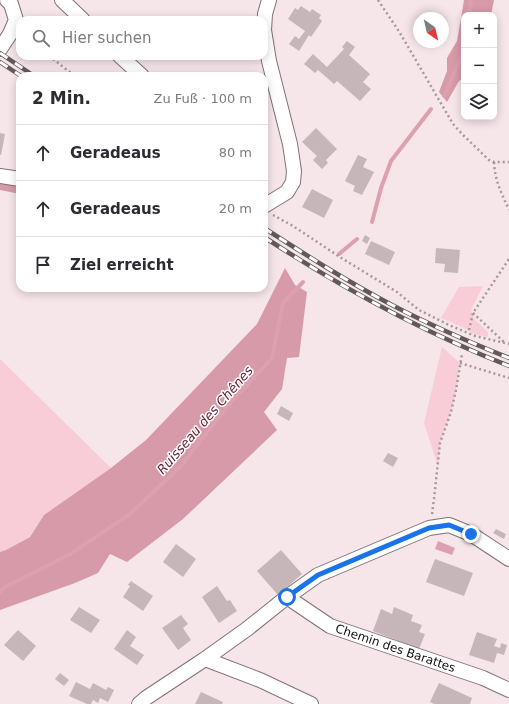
<!DOCTYPE html>
<html lang="de">
<head>
<meta charset="utf-8">
<style>
	:root { --surface:#fff; --page:#f7f7f7; --text:#2b2b33; --muted:#7c7c81; --line:#e1e1e2 }
	body { margin:0; font-family:"DejaVu Sans",sans-serif; background:var(--page); color:var(--text) }
	.controls { position:absolute; right:12px; top:12px; display:grid; overflow:hidden; border-radius:8px; box-shadow:0 2px 10px #0003 }
	.controls button { width:36px; height:36px; display:grid; place-items:center; padding:0; border:0; border-bottom:1px solid var(--line); background:var(--surface); color:var(--text); font:20px sans-serif }
	.compass { position:absolute; left:413px; top:12px; width:36px; height:36px; border-radius:50%; background:var(--surface); box-shadow:0 2px 10px #0003; rotate:146deg }
	.stop { position:absolute; width:12px; height:12px; margin:-9px; border:3px solid #1a73e8; border-radius:50%; background:#fff }
	.stop.end { background:#1a73e8; border-color:#fff; box-shadow:0 1px 4px #0008 }
	.list { margin:0; padding:0; list-style:none }
	h2 { display:flex; justify-content:space-between; align-items:center; height:52px; margin:0; padding:0 16px; font-size:17px }
	h2 small { font-size:13px; font-weight:400; color:var(--muted) }
	.list li { display:grid; grid-template-columns:26px 1fr auto; gap:12px; align-items:center; box-sizing:border-box; height:56px; padding:0 16px; border-top:1px solid var(--line) }
	.list b { display:block; font-size:15px; white-space:nowrap }
	.list em { font-size:13px; font-style:normal; color:var(--muted) }
	.icon { flex:none; width:22px; height:22px; fill:none; stroke:currentColor; stroke-width:2; stroke-linecap:round; stroke-linejoin:round }
	.map { position:relative; flex:none; width:509px; height:704px; overflow:hidden }
	.search { position:absolute; background:var(--surface); box-shadow:0 2px 10px #0003; left:16px; top:16px; width:252px; height:44px; display:flex; align-items:center; gap:10px; box-sizing:border-box; padding:0 14px; border-radius:12px; color:var(--muted); font-size:15px }
	.panel { position:absolute; background:var(--surface); box-shadow:0 2px 10px #0003; left:16px; top:72px; width:252px; height:220px; border-radius:12px }
	.map>svg:first-child { display:block }
</style>
</head>
<body>
<div class="map">
<svg width="509" height="704" viewBox="0 0 509 704">
	<rect width="100%" height="100%" fill="#f6e5e9"/>
	<!-- green -->
	<g fill="#f9cdd7">
		<path d="M483,286L471,310L474,319L488,332V337L476,335L462,327L441,318L459,287Z"/>
		<path d="M442,347L460,363L456,390L451,412L440,443L438,466L424,423Z"/>
		<path d="M0,359L111,468L44,515L30,537L6,550L0,552Z"/>
	</g>
	<!-- forest -->
	<g fill="#d79aa9">
		<path d="M464,0H494L491,15H464V78L459,81L447,102L439,92L447,71V58L457,41Z"/>
		<path d="M0,174L20,178V194L0,190Z"/>
		<path d="M285,268L295,285L307,292L299,357L287,358L282,389L264,412L277,430L183,519L127,562L110,554L98,573L75,583L0,610V552L6,550L30,537L44,515L111,468L146,440L257,324Z"/>
	</g>
	<!-- water -->
	<path fill="#dda0ae" d="M438,541L455,548L452,555L435,549Z"/>
	<g fill="none" stroke-linecap="round" stroke-linejoin="round">
		<!-- stream -->
		<g stroke="#dda0ae" stroke-width="4">
			<path d="M469,15L471,0"/>
			<path d="M444,96L464,51"/>
			<path d="M372,222L381,188L391,161L431,109"/>
			<path d="M339,254L357,239"/>
			<path d="M0,592L5,587L72,553L130,514L180,467L226,408L272,358L283,303L303,282"/>
		</g>
	</g>
	<!-- building -->
	<g fill="#c6b6b9">
		<path d="M301,6L310,12L312,9L321,15L319,18L322,21L311,37L309,35L299,51L289,44L295,36L299,39L305,31L288,19L295,8L298,10Z"/>
		<path d="M347,41L355,47L349,55L370,74L363,82L371,89L360,101L337,81L334,84L318,70L315,73L304,64L313,54L327,67L344,49L342,47Z"/>
		<path d="M316,128L337,149L326,160L328,163L322,169L313,160L317,156L302,142Z"/>
		<path d="M0,133L5,134L1,155H0Z"/>
		<path d="M358,155L367,159L363,167L374,172L362,195L353,191L355,186L345,181Z"/>
		<path d="M312,189L333,200L324,218L302,207Z"/>
		<path d="M365,235L370,238L367,244L362,241Z"/>
		<path d="M371,241L395,252L389,265L365,254Z"/>
		<path d="M436,248L460,250L458,273L444,272L445,264L435,263Z"/>
		<path d="M281,406L293,413L289,421L277,414Z"/>
		<path d="M388,453L398,458L393,467L383,461Z"/>
		<path d="M496,529L506,534L504,539L493,533Z"/>
		<path d="M176,544L196,559L183,577L163,562Z"/>
		<path d="M281,550L302,574L278,595L257,571Z"/>
		<path d="M435,559L473,573L464,596L426,582Z"/>
		<path d="M131,581L153,596L143,611L123,597L130,586L128,585Z"/>
		<path d="M217,586L227,601L230,600L237,611L219,623L202,597Z"/>
		<path d="M79,607L100,620L91,633L70,620Z"/>
		<path d="M394,607L413,615L411,621L422,625L419,632L425,634L419,649L373,631L381,609L392,614Z"/>
		<path d="M181,615L188,624L183,628L191,640L178,650L162,628Z"/>
		<path d="M18,630L36,646L23,661L4,645Z"/>
		<path d="M127,630L136,637L130,646L144,655L137,665L114,649Z"/>
		<path d="M477,632L497,639L494,646L500,648L501,643L507,645L504,655L497,653L494,663L469,655Z"/>
		<path d="M60,673L69,680L64,686L55,679Z"/>
		<path d="M76,682L90,689L93,683L106,690L108,687L114,690L108,702L100,698L98,703L93,700L91,704H87L69,696Z"/>
		<path d="M439,683L472,698L470,704H434L430,702Z"/>
		<path d="M201,692L223,702L222,704H195Z"/>
	</g>
	<g fill="none" stroke-linecap="round" stroke-linejoin="round">
		<defs>
			<g id="street">
				<path d="M62,0L83,20"/>
				<path d="M0,49L10,34L16,20L11,4L7,0"/>
				<path d="M120,56L142,76"/>
				<path d="M0,176L20,179"/>
				<path d="M264,206L287,192L293,182L294,171L290,144L269,61L264,30L265,14L269,0"/>
				<path id="s1" d="M287,597L330,626L483,678L509,690"/>
				<path d="M205,659L260,680L311,704"/>
				<path d="M139,704L146,698L205,659L247,629L287,597L318,575L429,528L449,525L471,534L509,559"/>
			</g>
		</defs>
		<!-- street casing -->
		<use href="#street" stroke="#817275" stroke-width="16"/>
		<!-- path -->
		<g stroke="#a5989b" stroke-width="2.5" stroke-dasharray="2 3" stroke-linecap="butt">
			<path d="M378,0L400,33L453,124L463,135L489,160L494,162H509"/>
			<path d="M49,56L75,76"/>
			<path d="M494,162C495,181 501,192 509,210"/>
			<path d="M273,215L293,226L343,259L397,292L419,310L449,325L475,336L509,344"/>
			<path d="M473,313L505,343"/>
			<path d="M469,330L473,313L509,259"/>
			<path d="M460,363L509,378"/>
			<path d="M432,514L434,499L440,443L451,412L456,390L462,354"/>
		</g>
		<!-- street -->
		<use href="#street" stroke="#fff" stroke-width="14"/>
		<defs>
			<g id="rail">
				<path d="M0,53L34,76"/>
				<path d="M0,62L21,76"/>
				<path d="M264,228C306,255 348,282 392,305C430,325 469,342 509,358"/>
				<path d="M264,237C342,288 423,332 509,366"/>
			</g>
		</defs>
		<!-- rail casing -->
		<use href="#rail" stroke="#62595b" stroke-width="4.5"/>
		<!-- rail -->
		<use href="#rail" stroke="#fff" stroke-width="3" stroke-dasharray="9" stroke-linecap="butt"/>
	</g>
	<g fill="none" stroke-linecap="round" stroke-linejoin="round">
		<!-- route -->
		<path stroke="#1a73e8" stroke-width="5" d="M287,597L318,575L429,528L449,525L471,534"/>
	</g>
	<g text-anchor="middle" dominant-baseline="central" stroke-width="3" stroke-linejoin="round" paint-order="stroke">
		<!-- street labels -->
		<g font-size="12" fill="#110c0d" stroke="#fff">
			<text stroke="none"><textPath href="#s1" startOffset="121">Chemin des Barattes</textPath></text>
		</g>
		<!-- water labels -->
		<g font-size="13" font-style="italic" fill="#641c35" stroke="#fff">
			<text transform="translate(205 420) rotate(-49)">Ruisseau des Chênes</text>
		</g>
	</g>
</svg>
<div class="controls">
<button>+</button>
<button>−</button>
<button><svg class="icon" aria-label="layers" viewBox="0 0 24 24"><path d="M12 4l9 5-9 5-9-5zM3 14l9 5 9-5"/></svg></button>
</div>
<svg class="compass" viewBox="-18 -18 36 36"><path d="M0-13l5 13h-10z" fill="#e53935"/><path d="M0 13l5-13h-10z" fill="#7c7c81"/></svg>
<div class="stop" style="left:287px;top:597px"></div>
<div class="stop end" style="left:471px;top:534px"></div>
<div class="search"><svg class="icon" aria-label="search" viewBox="0 0 24 24"><circle cx="10" cy="10" r="6"/><path d="M15 15l6 6"/></svg>Hier suchen</div>
<section class="panel">
<h2>2 Min.<small>Zu Fuß · 100 m</small></h2>
<ul class="list">
<li><svg class="icon" aria-label="ahead" viewBox="0 0 24 24"><path d="M12 20V5M6 11l6-6 6 6"/></svg><div><b>Geradeaus</b></div><em>80 m</em></li>
<li><svg class="icon" aria-label="ahead" viewBox="0 0 24 24"><path d="M12 20V5M6 11l6-6 6 6"/></svg><div><b>Geradeaus</b></div><em>20 m</em></li>
<li><svg class="icon" aria-label="arrive" viewBox="0 0 24 24"><path d="M6 21V4h12l-3 4 3 4H6"/></svg><div><b>Ziel erreicht</b></div></li>
</ul>
</section>
</div>
</body>
</html>
